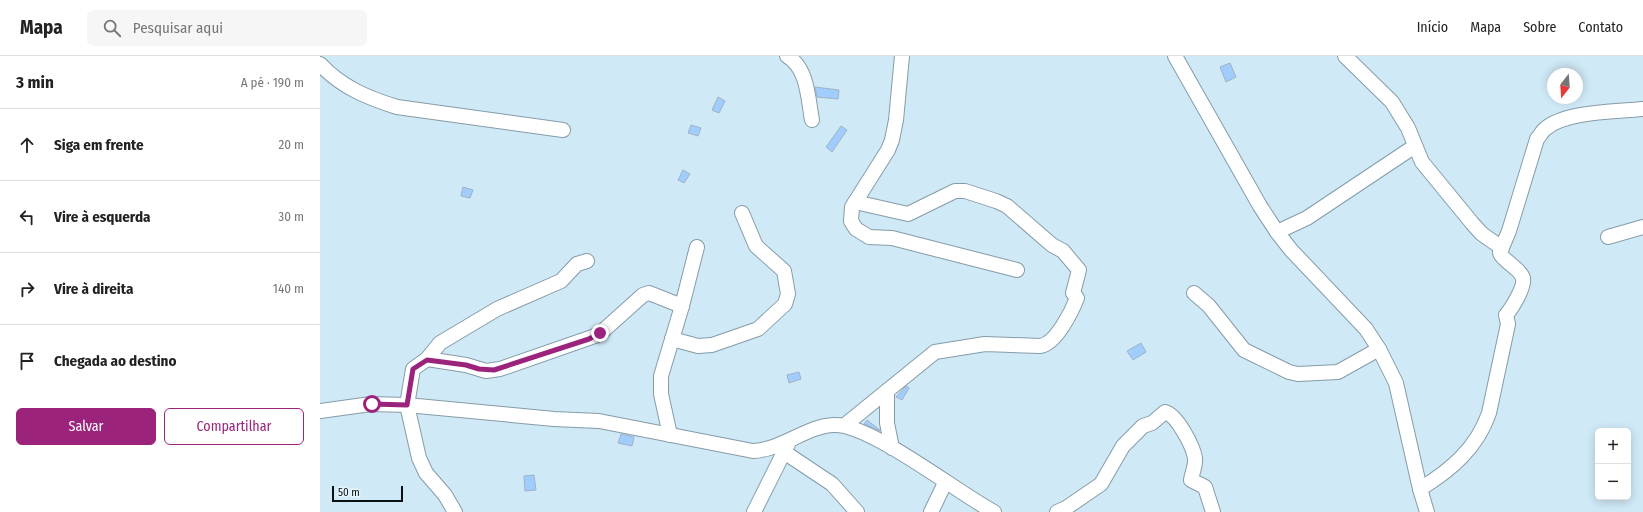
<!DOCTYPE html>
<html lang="pt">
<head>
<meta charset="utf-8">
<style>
	:root { --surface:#fff; --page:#f6f6f6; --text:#222; --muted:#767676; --line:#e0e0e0; --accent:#9b237c }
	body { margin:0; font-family:"Fira Sans Condensed",sans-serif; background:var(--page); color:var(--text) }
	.controls { position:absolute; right:12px; bottom:12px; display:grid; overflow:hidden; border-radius:6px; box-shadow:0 2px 10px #0003 }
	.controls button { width:36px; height:36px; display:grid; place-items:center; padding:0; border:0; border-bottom:1px solid var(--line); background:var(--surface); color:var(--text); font:20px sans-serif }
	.compass { position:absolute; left:1227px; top:12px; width:36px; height:36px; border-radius:50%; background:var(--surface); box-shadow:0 2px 10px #0003; rotate:197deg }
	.scale { position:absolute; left:12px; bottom:10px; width:71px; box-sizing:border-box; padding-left:4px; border:2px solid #071014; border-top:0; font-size:11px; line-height:14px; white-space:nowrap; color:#071014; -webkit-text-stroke:3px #e6f5fc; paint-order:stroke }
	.stop { position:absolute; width:12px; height:12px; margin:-9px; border:3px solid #9b237c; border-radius:50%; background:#fff }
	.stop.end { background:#9b237c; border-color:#fff; box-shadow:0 1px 4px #0008 }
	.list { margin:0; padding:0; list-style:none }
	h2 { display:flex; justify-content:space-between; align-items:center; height:52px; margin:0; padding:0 16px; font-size:17px }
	h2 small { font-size:13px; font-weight:400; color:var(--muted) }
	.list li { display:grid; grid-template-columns:26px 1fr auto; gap:12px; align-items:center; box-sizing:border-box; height:72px; padding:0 16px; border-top:1px solid var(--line) }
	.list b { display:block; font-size:15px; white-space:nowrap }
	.list em { font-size:13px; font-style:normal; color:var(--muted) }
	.actions { display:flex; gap:8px; padding:12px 16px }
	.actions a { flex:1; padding:9px 0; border:1px solid var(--accent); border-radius:6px; text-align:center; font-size:14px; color:var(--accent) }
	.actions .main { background:var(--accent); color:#fff }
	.icon { flex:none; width:22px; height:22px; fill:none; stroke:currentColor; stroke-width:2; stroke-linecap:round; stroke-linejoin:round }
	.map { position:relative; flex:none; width:1323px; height:456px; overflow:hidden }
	header { display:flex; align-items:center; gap:24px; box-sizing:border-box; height:56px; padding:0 20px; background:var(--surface); border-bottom:1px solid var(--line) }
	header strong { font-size:19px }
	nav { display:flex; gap:22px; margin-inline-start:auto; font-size:14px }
	.search { width:280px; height:36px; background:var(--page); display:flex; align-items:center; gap:10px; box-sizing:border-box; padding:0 14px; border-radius:6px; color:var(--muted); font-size:15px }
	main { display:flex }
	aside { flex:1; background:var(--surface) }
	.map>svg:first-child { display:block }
</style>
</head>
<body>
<header>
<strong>Mapa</strong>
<div class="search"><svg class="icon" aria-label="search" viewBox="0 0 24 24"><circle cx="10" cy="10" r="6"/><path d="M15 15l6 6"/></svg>Pesquisar aqui</div>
<nav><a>Início</a><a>Mapa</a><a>Sobre</a><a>Contato</a></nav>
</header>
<main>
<aside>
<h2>3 min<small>A pé · 190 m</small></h2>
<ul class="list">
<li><svg class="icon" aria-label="ahead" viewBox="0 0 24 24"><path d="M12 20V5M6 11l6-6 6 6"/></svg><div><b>Siga em frente</b></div><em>20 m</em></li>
<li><svg class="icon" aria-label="left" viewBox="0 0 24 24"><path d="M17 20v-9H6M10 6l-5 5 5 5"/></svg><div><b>Vire à esquerda</b></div><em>30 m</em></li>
<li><svg class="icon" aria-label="right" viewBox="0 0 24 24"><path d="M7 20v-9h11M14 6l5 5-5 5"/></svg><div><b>Vire à direita</b></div><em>140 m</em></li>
<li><svg class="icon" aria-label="arrive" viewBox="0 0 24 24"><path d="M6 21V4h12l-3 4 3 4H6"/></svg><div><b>Chegada ao destino</b></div></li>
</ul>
<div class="actions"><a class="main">Salvar</a><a>Compartilhar</a></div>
</aside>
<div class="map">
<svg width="1323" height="456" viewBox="0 0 1323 456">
	<rect width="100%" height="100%" fill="#d0e9f6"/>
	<!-- building -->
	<g fill="#a0cdfe" stroke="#a2b2c4">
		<path d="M910,7L916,21L906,26L900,11Z"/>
		<path d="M495,31L519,34L518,43L497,41Z"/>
		<path d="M398,41L405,45L399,57L392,54Z"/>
		<path d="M371,69L381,72L378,80L368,77Z"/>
		<path d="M521,70L527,74L512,96L506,91Z"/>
		<path d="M363,114L370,118L364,127L358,124Z"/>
		<path d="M143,131L153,134L150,142L141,140Z"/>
		<path d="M821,287L826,296L813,304L807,295Z"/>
		<path d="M479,316L481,323L469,327L467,319Z"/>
		<path d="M586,330L589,332L582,344L576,341Z"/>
		<path d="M547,364L560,374V375L544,368Z"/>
		<path d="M301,378L314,381L312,390L298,387Z"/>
		<path d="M214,419L216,434L205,435L204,420Z"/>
	</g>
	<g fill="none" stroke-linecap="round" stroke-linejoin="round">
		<defs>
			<g id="minor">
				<path d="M467,0C488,12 488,43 492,64"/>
				<path d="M582,0L576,64L572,84L568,94L532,151L531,165L536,173L549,181L572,182L697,214"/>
				<path d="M855,0L940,150L957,176L971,194L1046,273L1059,293L1076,327L1100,433L1107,456"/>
				<path d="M1025,0L1072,46L1088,72L1102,106L1152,167L1162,178L1182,192"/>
				<path d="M0,8C21,31 48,42 77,51L243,74"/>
				<path d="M957,176L987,162L1095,90"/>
				<path d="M1288,181L1323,171"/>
				<path d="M874,237L889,250L924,294L969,316L978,318L1018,316L1059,293"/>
				<path d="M352,283L378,290L392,289L438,273L465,248L468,238L464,215L436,190L422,157"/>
				<path d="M107,303L146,309L166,315L180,313L275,280L284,274L323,239L329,237L362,250"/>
				<path d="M567,335V367L572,392"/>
				<path d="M0,355L51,348L87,349L234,363L279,365L433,395C462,394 486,370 514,369C549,367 638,437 674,456"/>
				<path d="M525,369L615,296L665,288L720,290C736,288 752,255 757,242L753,237L759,214L743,195L732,189L687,150L676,145L645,135H635L588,158L535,146"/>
				<path d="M350,379L341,338V320L362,250L377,191"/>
				<path d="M464,396L512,428L537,456"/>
				<path d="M1100,433C1131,414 1157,392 1169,357L1188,268L1186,259C1192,252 1205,231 1203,222C1201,215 1192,210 1187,205C1184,202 1180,200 1180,196L1189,175L1217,83C1220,80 1222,75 1225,73C1245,55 1297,56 1323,53"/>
				<path d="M135,456L125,439L106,417L99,402L87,349L93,313L107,303L120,287L177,253L241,225L257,208L267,205"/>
				<path d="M434,456L468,388"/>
				<path d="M611,456L625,427"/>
				<path d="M737,456L746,452L781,428L803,390L823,370L832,367L845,356C857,359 873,390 875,402C876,409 872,417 871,424L885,431L893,456"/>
			</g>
		</defs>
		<!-- minor casing -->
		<use href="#minor" stroke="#859ca8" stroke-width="16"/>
		<!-- minor -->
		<use href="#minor" stroke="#fff" stroke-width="14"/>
	</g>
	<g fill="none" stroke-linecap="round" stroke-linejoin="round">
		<!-- route -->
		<path stroke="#9b237c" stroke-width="5" d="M52,348L87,349L93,313L107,304L146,309L159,313L174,314L269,283L280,277"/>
	</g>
</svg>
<div class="controls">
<button>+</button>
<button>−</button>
</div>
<svg class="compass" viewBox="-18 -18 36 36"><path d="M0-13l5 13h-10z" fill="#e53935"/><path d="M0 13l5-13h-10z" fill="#767676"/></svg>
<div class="scale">50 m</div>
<div class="stop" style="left:52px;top:348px"></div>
<div class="stop end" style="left:280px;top:277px"></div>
</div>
</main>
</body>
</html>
